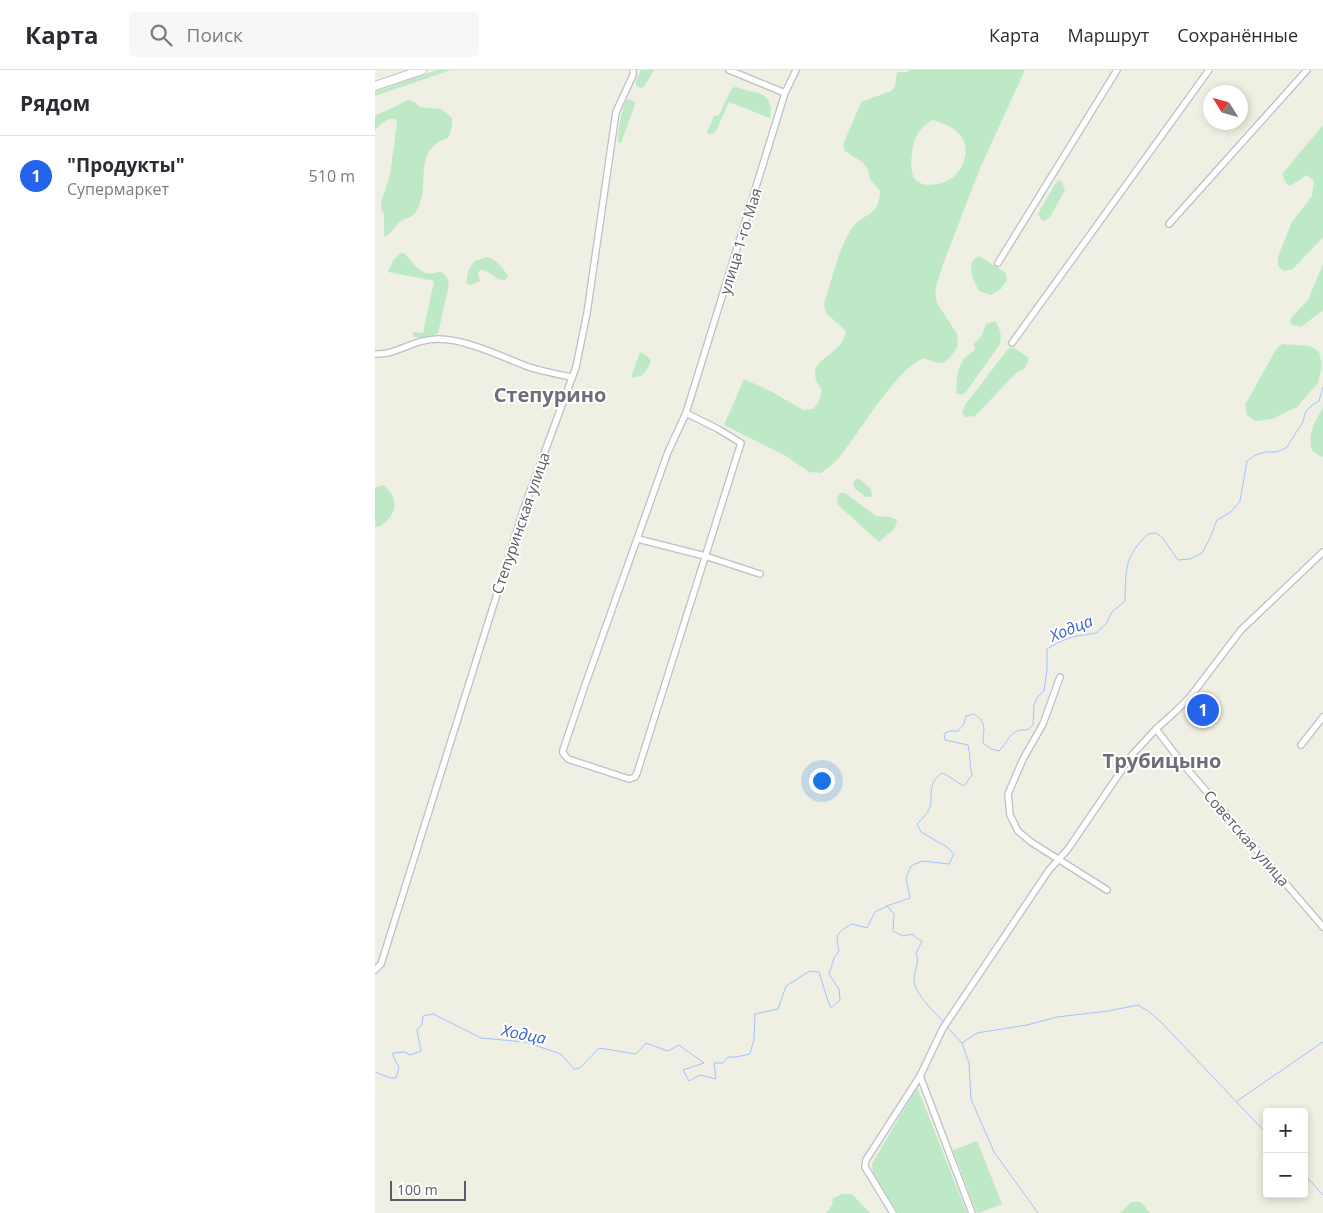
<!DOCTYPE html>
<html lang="ru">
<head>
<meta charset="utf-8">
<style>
	:root { --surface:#fff; --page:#f7f7f7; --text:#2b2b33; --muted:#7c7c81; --line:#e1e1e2; --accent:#2563eb }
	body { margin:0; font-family:"Open Sans",sans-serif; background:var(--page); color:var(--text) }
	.controls { position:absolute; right:15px; bottom:15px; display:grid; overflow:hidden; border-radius:5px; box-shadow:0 2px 8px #0003 }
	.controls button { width:45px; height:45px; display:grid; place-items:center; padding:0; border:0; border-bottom:1px solid var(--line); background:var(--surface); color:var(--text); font:25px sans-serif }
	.compass { position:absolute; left:828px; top:15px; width:45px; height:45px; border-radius:50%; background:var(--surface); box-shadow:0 2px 8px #0003; rotate:307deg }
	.scale { position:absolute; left:15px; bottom:12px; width:76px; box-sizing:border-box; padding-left:5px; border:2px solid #5b5d65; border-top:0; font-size:14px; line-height:18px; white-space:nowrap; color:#5b5d65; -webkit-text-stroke:4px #fff; paint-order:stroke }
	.you { position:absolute; left:446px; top:710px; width:18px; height:18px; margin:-12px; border:4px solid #fff; border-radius:50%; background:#1a73e8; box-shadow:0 0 0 8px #1a73e833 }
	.badge { display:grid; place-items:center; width:32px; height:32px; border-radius:50%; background:var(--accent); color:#fff; font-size:16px; font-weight:700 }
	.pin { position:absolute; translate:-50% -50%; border:2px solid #fff; box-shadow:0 1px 5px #0006 }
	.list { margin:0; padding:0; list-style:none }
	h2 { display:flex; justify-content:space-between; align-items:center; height:65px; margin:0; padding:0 20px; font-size:21px }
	h2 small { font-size:16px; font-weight:400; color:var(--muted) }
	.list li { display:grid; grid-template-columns:32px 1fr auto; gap:15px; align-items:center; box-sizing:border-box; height:80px; padding:0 20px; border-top:1px solid var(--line) }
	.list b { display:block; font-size:19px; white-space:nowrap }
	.list p { margin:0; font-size:16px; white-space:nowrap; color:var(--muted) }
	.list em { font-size:16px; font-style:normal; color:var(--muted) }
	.icon { flex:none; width:28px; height:28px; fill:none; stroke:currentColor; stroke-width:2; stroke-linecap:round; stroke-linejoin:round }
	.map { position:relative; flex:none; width:948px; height:1143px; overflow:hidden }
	header { display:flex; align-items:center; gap:30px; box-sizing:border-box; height:70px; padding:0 25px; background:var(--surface); border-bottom:1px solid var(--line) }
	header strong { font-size:24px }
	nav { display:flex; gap:28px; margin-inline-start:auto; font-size:18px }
	.search { width:350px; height:45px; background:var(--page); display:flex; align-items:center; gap:12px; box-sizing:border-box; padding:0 18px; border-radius:5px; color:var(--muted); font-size:19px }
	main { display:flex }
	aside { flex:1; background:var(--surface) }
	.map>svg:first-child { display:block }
</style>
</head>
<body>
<header>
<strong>Карта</strong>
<div class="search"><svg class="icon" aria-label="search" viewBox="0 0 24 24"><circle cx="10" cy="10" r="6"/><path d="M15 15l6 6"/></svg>Поиск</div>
<nav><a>Карта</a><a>Маршрут</a><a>Сохранённые</a></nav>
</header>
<main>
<aside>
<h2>Рядом<small></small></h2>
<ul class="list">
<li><span class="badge">1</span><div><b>&quot;Продукты&quot;</b><p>Супермаркет</p></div><em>510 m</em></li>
</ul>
</aside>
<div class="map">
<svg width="948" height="1143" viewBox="0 0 948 1143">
	<rect width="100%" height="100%" fill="#efefe3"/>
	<!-- green -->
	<g fill="#bde9c7" fill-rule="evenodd">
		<path d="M62,0H76L0,26V22Z"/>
		<path d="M266,0H279L269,17L265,18L261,15V10Z"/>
		<path d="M535,0H650L606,96L568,194L560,220L562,233L582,264L583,276C572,293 569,297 549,288C518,301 484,365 461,391C457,395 451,399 446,403L434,402L411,386L349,355L369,309L399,323L428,340L438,339L444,332L447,320C423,287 467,290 471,261L451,243L449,234C456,212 464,177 477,158C488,142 505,148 505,120L495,110L493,99L487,92L470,81L468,75L486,32L516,21L520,16L522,2H532ZM558,50C579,56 598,68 588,93C586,98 582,105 577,108C569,114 549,119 541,110C535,104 536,91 537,84C538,67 544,58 558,50Z"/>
		<path d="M361,17C380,24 400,20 395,48L354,32L341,61L334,65L332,62L339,46L344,45L357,18Z"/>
		<path d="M252,29L259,31L260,34L246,73L243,72C243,58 246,42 252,29Z"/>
		<path d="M33,30L39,32L45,37L66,39L77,48V57L73,68C34,80 59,120 39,144C36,148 30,148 26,151C20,155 17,163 10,167L9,165V144L6,139V132L15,105L22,53L21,49C13,47 4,54 0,61V46Z"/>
		<path d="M948,55V167L918,199L909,201L903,196V187L917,152L937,126L939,111L932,105L915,116L911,113L907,104Z"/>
		<path d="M684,110L687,112L690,120L675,147L669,151L666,149L663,144L680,114Z"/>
		<path d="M26,183L30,184C40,195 48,210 65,201L72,207L74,215L63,263C54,268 47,269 38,266V262L48,263L59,211L13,202L19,189Z"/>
		<path d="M604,186L631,203L632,210L626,219L616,225L604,221C599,210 589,193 604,186Z"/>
		<path d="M113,187C121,190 130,199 133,207L130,210C118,210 115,199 105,200L103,203L105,211L95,215L92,214C91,204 94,198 100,191Z"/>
		<path d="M948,194V240L926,257L917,255L915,252L916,248L933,230Z"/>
		<path d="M620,251C625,259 627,264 625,274L591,322L586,325L581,323C583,303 581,292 600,280L599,274L607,265L611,254Z"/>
		<path d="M907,274L935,276L944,282L947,295L943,313L922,337L897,349L880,351L872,345L870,335L900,281Z"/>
		<path d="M639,278L654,288L650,298L641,303L600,346L590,347L587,342L590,335L633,279Z"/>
		<path d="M265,282L272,286L276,291C272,301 267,309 256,307Z"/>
		<path d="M948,337V386L947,387L937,381C932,363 940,352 948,337Z"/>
		<path d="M483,408L496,419L497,427H491L480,419L478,412Z"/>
		<path d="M8,415C17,420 23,434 17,444C15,448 10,453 6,456L0,457V418Z"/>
		<path d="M465,423H470L501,446L515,447L522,450L520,458L504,472L463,435L462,428Z"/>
		<path d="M542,1017L592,1143H523L498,1103L497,1094Z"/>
		<path d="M602,1071L627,1134L604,1143H602L578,1080Z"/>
		<path d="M467,1124H477L495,1143H451L457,1135L458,1128Z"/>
		<path d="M756,1132H766L775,1143H745Z"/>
	</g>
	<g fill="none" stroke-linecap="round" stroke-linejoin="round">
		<!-- stream -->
		<g stroke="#a3c3ff" stroke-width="1">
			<path d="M512,836L519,844L518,861L528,866L538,864L540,867L547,871L541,883C545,893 539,900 539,910C540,925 559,941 569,952"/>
			<path d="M572,957L587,973L594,993L596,1029L619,1082L663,1143"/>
			<path d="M587,973L602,963L652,955L682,947L733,941L763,935L773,941L785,951L892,1064"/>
			<path d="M0,1002L16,1008H21L24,997L18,986V983L30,982L35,985L46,981L42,960L47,954L48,946L58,944L106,968L150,972L186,984L199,999L205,998L224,978L261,984L271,973L293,981L304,975L329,993L308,1000L314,1011L325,1005L341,1009L339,993H348L353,987H361L375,984L379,969L380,944L403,939L411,916L435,901L444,902L452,928L456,938L465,930L464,919L454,904L459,888L464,881C460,865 462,862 477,854L492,858L500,842L512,836L535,828L531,808L536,796L547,791L574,794L579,784L572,777L546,762L542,754C547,749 553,743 555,737C558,723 552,714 567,703C575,706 581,712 589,716L597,705C594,695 596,685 593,675L570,670L569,664L574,661H583L589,654L591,646L599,644C613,653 608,660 608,673L616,679L624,681C635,670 634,659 652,660L658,655L659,635L662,628L669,621L672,599V579L682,573L697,567L721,563L731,554L737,542L750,531C751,499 749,487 773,464L781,463L787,467L803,490L815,489L827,483L835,468L842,450L856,442L865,431L872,391L880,385L891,382H901L911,378L928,352L930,343L936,336L944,331L948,317"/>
			<path d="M862,1031L948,972"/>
			<path d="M929,1104L948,1125"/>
		</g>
		<defs>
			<g id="street">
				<path d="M354,0L410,23"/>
				<path d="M794,154L932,0"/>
				<path d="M623,193L742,0"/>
				<path d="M637,273L834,0"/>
				<path d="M0,284C23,285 38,269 63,269C91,269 125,286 151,296C165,301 181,304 196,307"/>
				<path d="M311,343L343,359L366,373L262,703L260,707L254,709L193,689L188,683V680L209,618L293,382L311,343L410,23L421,0"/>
				<path d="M263,469L330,486L385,504"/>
				<path d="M948,482L866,560L815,627L801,641L781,659L807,693L948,857"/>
				<path d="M685,607L668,654L648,689L633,724L635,745L643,761L656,772L732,820"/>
				<path d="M926,675L948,647"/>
				<path d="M0,900L6,894L149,438L201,297L212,243L241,42L258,5V0"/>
				<path d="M545,1006L597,1143"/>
				<path d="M518,1143L490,1097L491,1090L545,1006L568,958L674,800L693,779L757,685L781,659"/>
			</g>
			<path id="secondary" d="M0,16L47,0"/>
		</defs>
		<!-- street casing -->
		<use href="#street" stroke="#bdbfc6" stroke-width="8"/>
		<!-- secondary casing -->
		<use href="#secondary" stroke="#c0c1ca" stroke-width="10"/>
		<!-- street -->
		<use href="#street" stroke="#fff" stroke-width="5.5"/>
		<!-- secondary -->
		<use href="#secondary" stroke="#fff" stroke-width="8"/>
	</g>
	<g text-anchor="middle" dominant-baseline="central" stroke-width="4" stroke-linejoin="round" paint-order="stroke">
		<!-- street labels -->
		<g font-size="15" fill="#5b5d65" stroke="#fff">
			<text transform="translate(365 171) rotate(-73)">улица 1-го Мая</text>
			<text transform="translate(145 453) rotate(-71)">Степуринская улица</text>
			<text transform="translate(872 768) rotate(49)">Советская улица</text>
		</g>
		<!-- water labels -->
		<g font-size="16" font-style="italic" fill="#3b63ce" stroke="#fff">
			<text transform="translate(696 558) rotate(-22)">Ходца</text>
			<text transform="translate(149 964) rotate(11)">Ходца</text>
		</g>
		<!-- district labels -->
		<g font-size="20" font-weight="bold" fill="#6c6f77" stroke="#fff">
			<text x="175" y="324">Степурино</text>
			<text x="787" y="690">Трубицыно</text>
		</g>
	</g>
</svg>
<div class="controls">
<button>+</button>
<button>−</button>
</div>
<svg class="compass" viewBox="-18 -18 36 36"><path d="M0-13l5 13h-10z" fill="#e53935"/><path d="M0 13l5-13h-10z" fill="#7c7c81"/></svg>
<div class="scale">100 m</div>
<div class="you"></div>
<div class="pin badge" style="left:828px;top:640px">1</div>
</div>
</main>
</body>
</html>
